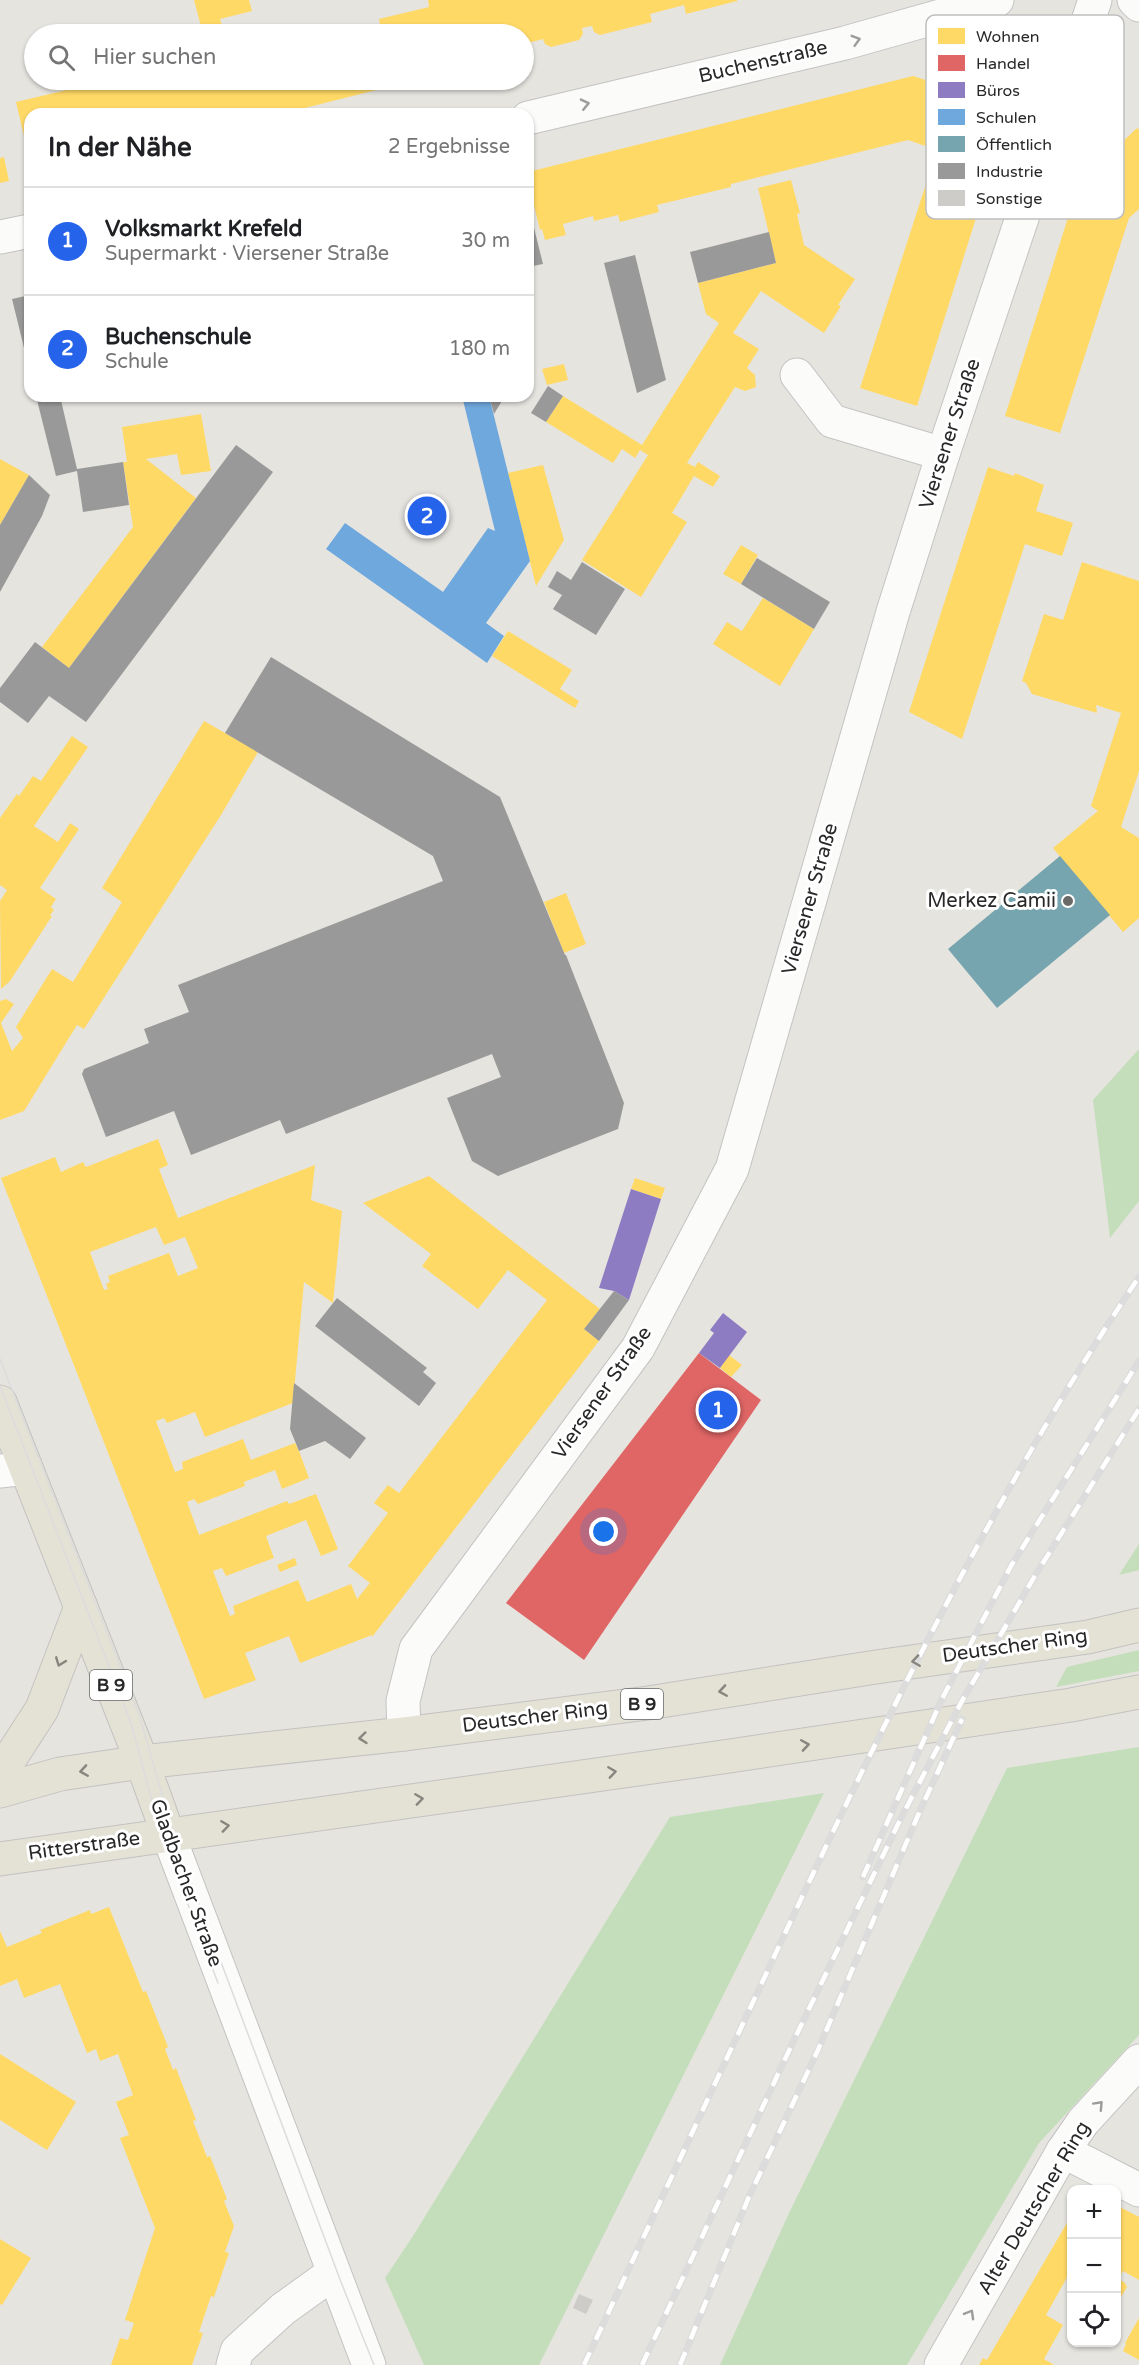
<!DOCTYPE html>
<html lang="de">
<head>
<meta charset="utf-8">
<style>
	:root { --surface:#fff; --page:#f6f6f6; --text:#202124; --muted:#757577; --line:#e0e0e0; --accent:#2563eb }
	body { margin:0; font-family:"Varela Round",sans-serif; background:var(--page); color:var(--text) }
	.controls { position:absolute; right:18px; bottom:18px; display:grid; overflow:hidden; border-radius:12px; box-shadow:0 2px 4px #0004 }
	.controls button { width:54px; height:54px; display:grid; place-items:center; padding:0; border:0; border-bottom:2px solid var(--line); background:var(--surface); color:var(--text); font:30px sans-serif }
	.you { position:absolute; left:604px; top:1532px; width:21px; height:21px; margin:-15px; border:4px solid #fff; border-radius:50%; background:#1a73e8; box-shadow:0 0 0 9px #1a73e833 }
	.badge { display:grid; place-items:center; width:39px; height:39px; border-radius:50%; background:var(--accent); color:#fff; font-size:20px; font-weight:700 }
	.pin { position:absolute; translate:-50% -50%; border:3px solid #fff; box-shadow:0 2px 6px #0006 }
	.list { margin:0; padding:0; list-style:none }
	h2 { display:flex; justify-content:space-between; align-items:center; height:78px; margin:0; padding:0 24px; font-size:26px }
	h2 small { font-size:20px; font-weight:400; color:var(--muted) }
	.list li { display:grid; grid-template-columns:39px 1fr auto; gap:18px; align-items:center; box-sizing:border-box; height:108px; padding:0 24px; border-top:2px solid var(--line) }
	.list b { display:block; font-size:22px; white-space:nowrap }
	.list p { margin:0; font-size:20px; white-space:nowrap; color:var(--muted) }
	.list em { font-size:20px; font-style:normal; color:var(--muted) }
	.icon { flex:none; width:33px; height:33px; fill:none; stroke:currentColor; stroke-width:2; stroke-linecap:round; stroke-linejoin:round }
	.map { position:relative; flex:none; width:1139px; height:2365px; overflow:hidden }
	.search { position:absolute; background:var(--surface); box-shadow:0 2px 4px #0004; left:24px; top:24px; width:510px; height:66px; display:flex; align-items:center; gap:15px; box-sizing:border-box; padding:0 21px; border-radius:33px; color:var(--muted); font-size:22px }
	.panel { position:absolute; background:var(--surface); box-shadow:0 2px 4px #0004; left:24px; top:108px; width:510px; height:294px; border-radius:18px }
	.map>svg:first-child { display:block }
</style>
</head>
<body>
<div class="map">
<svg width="1139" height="2365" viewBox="0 0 1139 2365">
	<rect width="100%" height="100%" fill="#e6e4df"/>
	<!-- green -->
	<g fill="#c4debb">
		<path d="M1139,1049V1201L1110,1238L1093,1100Z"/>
		<path d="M1139,1544V1570L1119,1575Z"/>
		<path d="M1139,1650V1671L1056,1687L1067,1667Z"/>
		<path d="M1139,1747V2035L1039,2143L907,2365H720L789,2213L1007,1768Z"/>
		<path d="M824,1793L539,2365H424L385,2278L413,2236L670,1817Z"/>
	</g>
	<!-- homes -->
	<g fill="#ffd966" fill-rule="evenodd">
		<path d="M194,0H249L252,11L220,19L224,32L203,34Z"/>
		<path d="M428,0H737V1L686,14L684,5L650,14L652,22L600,35L594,32L592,26L582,28L583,34L579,40L551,47L545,44L543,39L524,44V34H344L380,25L379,19L429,7Z"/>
		<path d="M913,76L1013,108L994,168L992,167L917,406L860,388L937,150L908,140L731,184V187L657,205L659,212L620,222L618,215L594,221L593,216L563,224L566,235L545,240L542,229L540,230L528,180V172Z"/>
		<path d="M109,80H173V82L181,80H416L281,114H30L29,157L16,102Z"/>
		<path d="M1137,128L1139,130V209L1129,218L1060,433L1005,416L1079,183Z"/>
		<path d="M4,157L9,181L0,183V158Z"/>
		<path d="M791,180L800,213L797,214L804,245L855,279L838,305L841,306L824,333L761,291L733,333L759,349L747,368L755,375L756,387L745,391L735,387L687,463L695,467L698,462L720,476L713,487L694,476L672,513L687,522L641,597L582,560L648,455L640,450L635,458L622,449L613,463L546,422L563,396L642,445L719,323L706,314L698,283L776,263L758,188Z"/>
		<path d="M564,364L568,380L547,385L542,369Z"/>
		<path d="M201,414L211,471L181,475L177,454L146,459L196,498L69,668L42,647L133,527L123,462H127L122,427Z"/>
		<path d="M0,459L29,475L0,525Z"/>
		<path d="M543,465L564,540L536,586L508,473Z"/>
		<path d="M988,467L1014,476L1015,473L1044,485L1036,511L1073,523L1062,556L1025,544L962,739L909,712Z"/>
		<path d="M741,545L758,555L741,584L723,574Z"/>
		<path d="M1082,562L1139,581V771L1121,827L1139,838V918L1123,932L1053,848L1098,811L1091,806L1121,713L1096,705L1097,713L1032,694L1026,683L1022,681L1044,614L1063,620Z"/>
		<path d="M763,598L814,629L780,686L713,644L727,622L742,631Z"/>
		<path d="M508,631L572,670L560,689L579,701L575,708L492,656Z"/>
		<path d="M204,721L258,752L221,815L84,1029L77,1025L24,1111L0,1120V1001L6,999L14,1004L1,1023L12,1051L23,1038L16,1027L52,969L73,982L122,902L102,888Z"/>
		<path d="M72,736L88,747L34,826L58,842L70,823L79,829L40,888L56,899L51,907L54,910L50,915L52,916L10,981L1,989L0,901L7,890L0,885V818L17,794L19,796L33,776L41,781Z"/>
		<path d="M566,893L586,944L564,953L544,902Z"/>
		<path d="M158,1139L168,1165L159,1169L178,1218L315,1165L311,1200L342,1211L333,1303L304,1282L293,1403L205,1437L195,1412L167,1423L164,1418L156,1421L175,1472L183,1469L182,1462L243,1439L251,1460L295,1443L299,1451L309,1478L282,1489L275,1470L244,1482L245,1486L198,1504L194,1499L187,1502L199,1535L287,1501L289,1504L316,1494L338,1549L321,1556L306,1520L266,1536L274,1558L226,1576L222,1568L213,1571L230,1616L235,1614L233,1606L298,1580L307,1602L351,1584L357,1599L370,1583L348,1566L388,1513L374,1503L388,1485L399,1493L547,1300L508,1270L478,1309L422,1266L431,1254L363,1203L429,1176L600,1309L584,1329L599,1341L372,1637V1635L300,1663L289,1636L245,1653L256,1680L204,1699L1,1178L55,1157L61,1172L83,1162L86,1167ZM156,1227L164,1245L185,1237L198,1268L178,1276L169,1253L108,1276L110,1282L106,1284L108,1289L104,1290L90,1252Z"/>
		<path d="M635,1178L665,1188L661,1199L631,1189Z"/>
		<path d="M729,1355L742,1365L731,1377L720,1368Z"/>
		<path d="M295,1558L297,1565L280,1572L277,1565Z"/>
		<path d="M109,1907L143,1992L146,1991L168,2047L165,2049L173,2070L176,2068L196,2120L193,2121L207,2157L210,2156L227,2199L224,2201L234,2226L225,2252L229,2253L214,2297L211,2296L199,2332L203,2333L192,2365H111L120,2338L128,2340L134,2323L125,2320L155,2228L120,2138L129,2135L116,2102L133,2095L118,2054L100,2061L96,2049L87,2053L60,1984L24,1998L17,1979L0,1986V1931L7,1947L42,1933L40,1930L90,1910L91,1914Z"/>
		<path d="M0,2054L76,2102L47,2150L0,2120Z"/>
		<path d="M1116,2205L1139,2217V2280L1123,2271L1119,2279L1125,2283L1127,2287L1116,2305Z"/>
		<path d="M1071,2216V2273L1070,2272L1046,2315L1063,2325L1044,2359L1054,2365H979L983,2358L987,2360Z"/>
		<path d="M0,2239L31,2258L2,2305L0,2304Z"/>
		<path d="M1139,2318V2360L1123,2351L1126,2344L1125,2343Z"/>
	</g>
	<!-- shops -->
	<path fill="#e06666" d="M699,1353L761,1400L584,1660L506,1603Z"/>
	<!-- offices -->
	<g fill="#8e7cc3">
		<path d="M631,1189L661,1199L629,1300L614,1291L599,1288Z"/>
		<path d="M723,1313L747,1332L720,1368L699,1353L714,1333L710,1330Z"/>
	</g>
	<!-- schools -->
	<path fill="#6fa8dc" d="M462,396H489L530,561L486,623L504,636L487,663L326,549L345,523L443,592L488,528L495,531Z"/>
	<!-- public -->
	<path fill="#76a5af" d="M1060,856L1110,915L997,1008L948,949Z"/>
	<!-- industry -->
	<g fill="#999">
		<path d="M534,228L543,264L528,267V229Z"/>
		<path d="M769,232L776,263L698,283L690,252Z"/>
		<path d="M635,255L666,380L637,393L604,263Z"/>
		<path d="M30,295V368H29L12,299Z"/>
		<path d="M548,386L563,396L546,422L531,413Z"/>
		<path d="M36,396H60L77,469L123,462L129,505L83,512L77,471L56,476Z"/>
		<path d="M489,396H505L494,414Z"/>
		<path d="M236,445L273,472L86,722L49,696L28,723L0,702V688L35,642L69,668Z"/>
		<path d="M29,475L50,495L42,516L0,592V525Z"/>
		<path d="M757,558L830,602L814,629L741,584Z"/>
		<path d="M582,562L625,589L596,635L553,609L562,595L548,587L557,571L571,580Z"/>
		<path d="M271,657L500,797L565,955H566L624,1103L618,1129L498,1176L472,1161L447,1098L501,1077L492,1054L286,1134L280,1120L191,1155L174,1111L106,1137L82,1074L84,1069L149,1043L144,1029L189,1012L178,985L443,881L433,856L225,733Z"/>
		<path d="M614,1291L629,1300L599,1341L584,1329Z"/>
		<path d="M337,1298L427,1368L423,1372L436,1383L419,1406L315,1326Z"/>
		<path d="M294,1383L366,1438L350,1459L325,1441L299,1451L290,1429Z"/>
	</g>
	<!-- building -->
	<path fill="#cdccc8" d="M579,2294L593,2300L586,2314L573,2308Z"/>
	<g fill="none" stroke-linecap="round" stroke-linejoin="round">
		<defs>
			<g id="minor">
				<path d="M1134,0L1139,5"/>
				<path d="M528,118L845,43L997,0"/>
				<path d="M0,237L30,231"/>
				<path d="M797,375L832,421L943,454"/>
				<path d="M0,1471L26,1468"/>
				<path d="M404,1734L403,1701L416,1649L638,1348L732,1169L893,612L943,454L1095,0"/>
				<path d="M168,1834L369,2365"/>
				<path d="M1063,2151L1139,2190"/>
				<path d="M233,2365L237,2351L283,2309L333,2273"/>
				<path d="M941,2365L1063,2151L1083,2122L1139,2061"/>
			</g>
			<g id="major">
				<path d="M0,1402L142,1762L168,1834"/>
				<path d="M0,1774L42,1709L81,1607"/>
				<path d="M0,1791L60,1774L142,1762L404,1734L648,1703L876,1667L1088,1637L1139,1625"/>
				<path d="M0,1859L716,1758L1071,1705L1139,1692"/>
			</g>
		</defs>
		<!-- minor casing -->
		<use href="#minor" stroke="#c4c3c3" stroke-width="35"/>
		<!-- major casing -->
		<use href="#major" stroke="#c3c2c1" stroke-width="35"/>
		<!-- minor -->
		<use href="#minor" stroke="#fbfbfa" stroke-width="33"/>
		<!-- major -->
		<use href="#major" stroke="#e3e2d4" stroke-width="33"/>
		<!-- tram -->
		<g stroke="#dddcdd" stroke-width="1.5">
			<path d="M0,1359L140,1717L173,1834L341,2282L374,2365"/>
			<path d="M0,1386L131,1723L160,1831L218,1983"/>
		</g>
		<defs>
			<g id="rail">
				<path d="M863,1877L942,1699L1011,1566L1139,1361"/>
				<path d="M584,2365C654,2215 724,2064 794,1914C897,1695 1004,1478 1139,1277"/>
				<path d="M642,2365L794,2040L902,1816L962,1701L1036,1574L1139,1409"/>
				<path d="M680,2365L748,2199L818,2050L919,1813L962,1719"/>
			</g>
		</defs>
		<!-- rail casing -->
		<use href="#rail" stroke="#dddcdd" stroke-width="7"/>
		<!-- rail -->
		<use href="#rail" stroke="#fff" stroke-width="4.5" stroke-dasharray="14" stroke-linecap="butt"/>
	</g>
	<!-- one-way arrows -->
	<defs><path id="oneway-chevron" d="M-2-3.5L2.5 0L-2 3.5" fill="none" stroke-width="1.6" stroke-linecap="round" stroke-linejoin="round" transform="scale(1.5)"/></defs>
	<g stroke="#9c9c9c">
		<use href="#oneway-chevron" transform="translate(856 40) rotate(-16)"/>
		<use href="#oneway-chevron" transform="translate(585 104) rotate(-13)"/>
		<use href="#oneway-chevron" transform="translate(1099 2105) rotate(-47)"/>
		<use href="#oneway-chevron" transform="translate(970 2314) rotate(-60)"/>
	</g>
	<g stroke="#86857e">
		<use href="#oneway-chevron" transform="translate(916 1661) rotate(172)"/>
		<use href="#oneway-chevron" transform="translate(60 1662) rotate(111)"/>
		<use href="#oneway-chevron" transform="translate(723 1691) rotate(171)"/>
		<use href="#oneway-chevron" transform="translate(363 1738) rotate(174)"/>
		<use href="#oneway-chevron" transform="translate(805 1745) rotate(-9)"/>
		<use href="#oneway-chevron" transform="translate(84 1771) rotate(171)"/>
		<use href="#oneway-chevron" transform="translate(612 1772) rotate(-8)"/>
		<use href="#oneway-chevron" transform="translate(419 1799) rotate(-8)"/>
		<use href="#oneway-chevron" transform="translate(225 1826) rotate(-8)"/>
	</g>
	<!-- markers -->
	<circle fill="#6a6a68" stroke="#fff" stroke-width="2" cx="1068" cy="901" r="6"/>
	<g text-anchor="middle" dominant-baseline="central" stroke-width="6" stroke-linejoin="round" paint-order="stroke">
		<!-- shield labels -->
		<g fill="#fff" stroke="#686868" stroke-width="1.5">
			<rect x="90" y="1670" width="42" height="30" rx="4.5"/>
			<rect x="621" y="1689" width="42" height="30" rx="4.5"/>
		</g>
		<g font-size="18" font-weight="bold" fill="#282828">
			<text x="111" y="1685">B 9</text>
			<text x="642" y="1704">B 9</text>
		</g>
		<!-- street labels -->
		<g font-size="20" fill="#282828" stroke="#fff">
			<text transform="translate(763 62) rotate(-13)">Buchenstraße</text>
			<text transform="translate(950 434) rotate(-72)">Viersener Straße</text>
			<text transform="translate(810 899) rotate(-74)">Viersener Straße</text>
			<text transform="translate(602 1393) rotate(-55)">Viersener Straße</text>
			<text transform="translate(1015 1646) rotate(-8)">Deutscher Ring</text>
			<text transform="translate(535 1717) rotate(-7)">Deutscher Ring</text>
			<text transform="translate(84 1846) rotate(-8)">Ritterstraße</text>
			<text transform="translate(186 1883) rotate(70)">Gladbacher Straße</text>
			<text transform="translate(1034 2208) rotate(-59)">Alter Deutscher Ring</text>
		</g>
		<!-- poi labels -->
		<g font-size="20" fill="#282828" stroke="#fff" text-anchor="end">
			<text x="1056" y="901">Merkez Camii</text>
		</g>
	</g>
	<!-- legend -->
	<rect x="926" y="15" width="198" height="204" rx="9" fill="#fff" stroke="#bebebe" stroke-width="1.5"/>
	<rect x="938" y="28" width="27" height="16" fill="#ffd966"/>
	<rect x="938" y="55" width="27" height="16" fill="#e06666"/>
	<rect x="938" y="82" width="27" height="16" fill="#8e7cc3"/>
	<rect x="938" y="109" width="27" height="16" fill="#6fa8dc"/>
	<rect x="938" y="136" width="27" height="16" fill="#76a5af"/>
	<rect x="938" y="163" width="27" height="16" fill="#999"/>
	<rect x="938" y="190" width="27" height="16" fill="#cdccc8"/>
	<g font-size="16" fill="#282828">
		<text x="976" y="42">Wohnen</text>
		<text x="976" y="69">Handel</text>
		<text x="976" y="96">Büros</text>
		<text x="976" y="123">Schulen</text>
		<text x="976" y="150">Öffentlich</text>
		<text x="976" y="177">Industrie</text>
		<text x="976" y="204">Sonstige</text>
	</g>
</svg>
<div class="controls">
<button>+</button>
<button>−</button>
<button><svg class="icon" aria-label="locate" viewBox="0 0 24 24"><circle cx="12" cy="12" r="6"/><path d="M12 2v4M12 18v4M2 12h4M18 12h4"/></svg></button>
</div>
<div class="you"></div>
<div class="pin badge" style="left:718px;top:1410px">1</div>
<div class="pin badge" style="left:427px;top:516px">2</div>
<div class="search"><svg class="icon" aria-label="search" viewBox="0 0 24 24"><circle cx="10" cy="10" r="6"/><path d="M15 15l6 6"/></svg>Hier suchen</div>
<section class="panel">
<h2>In der Nähe<small>2 Ergebnisse</small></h2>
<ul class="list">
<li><span class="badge">1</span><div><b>Volksmarkt Krefeld</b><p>Supermarkt · Viersener Straße</p></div><em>30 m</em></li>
<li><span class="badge">2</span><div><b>Buchenschule</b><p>Schule</p></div><em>180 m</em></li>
</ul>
</section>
</div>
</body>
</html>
